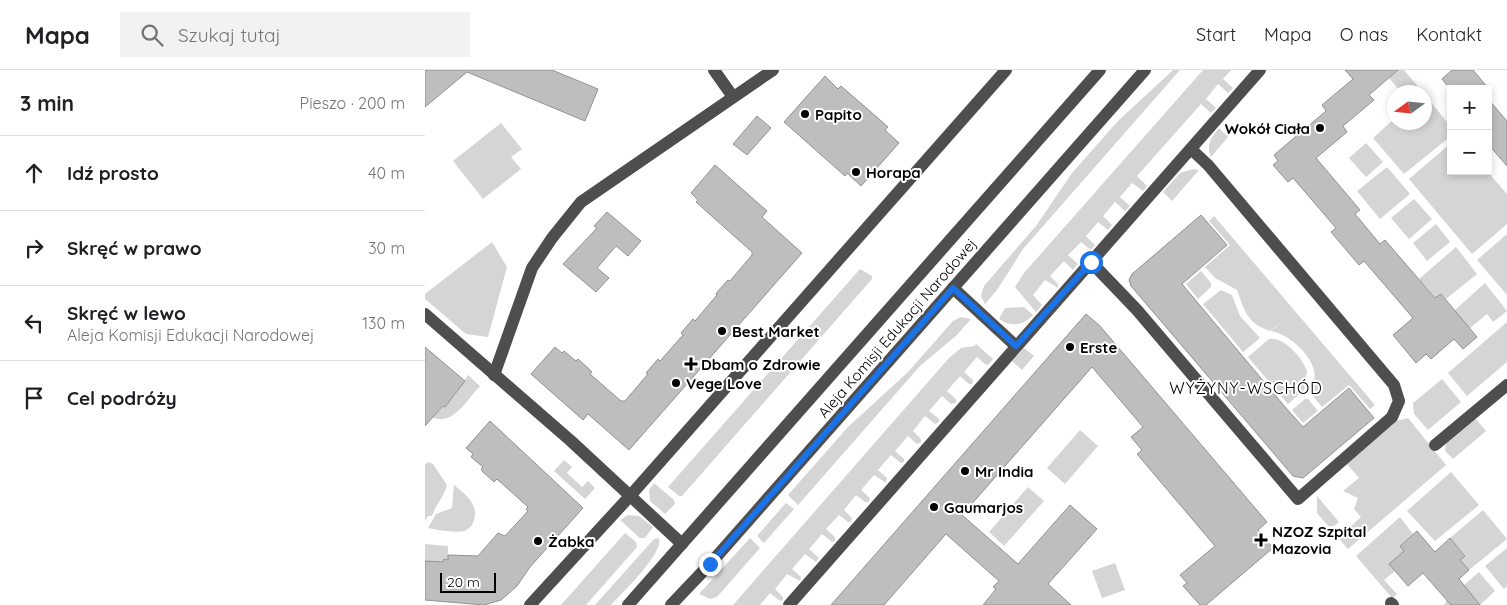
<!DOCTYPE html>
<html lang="pl">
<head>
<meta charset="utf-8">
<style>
	:root { --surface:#fff; --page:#f2f2f2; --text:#202124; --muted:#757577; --line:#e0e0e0 }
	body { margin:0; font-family:Quicksand,sans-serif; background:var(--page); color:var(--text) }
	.controls { position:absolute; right:15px; top:15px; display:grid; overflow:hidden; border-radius:0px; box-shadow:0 2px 8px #0003 }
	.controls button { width:45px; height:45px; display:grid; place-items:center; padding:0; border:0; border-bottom:1px solid var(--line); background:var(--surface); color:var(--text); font:25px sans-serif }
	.compass { position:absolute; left:962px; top:15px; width:45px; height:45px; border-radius:50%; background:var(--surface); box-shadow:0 2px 8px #0003; rotate:255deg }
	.scale { position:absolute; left:15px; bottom:12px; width:56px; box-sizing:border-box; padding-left:5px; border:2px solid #000; border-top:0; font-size:14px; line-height:18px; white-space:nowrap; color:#000; -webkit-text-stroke:4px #fff; paint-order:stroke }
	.stop { position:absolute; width:15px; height:15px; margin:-11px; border:4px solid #1a73e8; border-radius:50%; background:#fff }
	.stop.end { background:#1a73e8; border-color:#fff; box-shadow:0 1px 5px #0008 }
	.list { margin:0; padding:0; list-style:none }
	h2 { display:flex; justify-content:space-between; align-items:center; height:65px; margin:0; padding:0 20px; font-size:21px }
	h2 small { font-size:16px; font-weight:400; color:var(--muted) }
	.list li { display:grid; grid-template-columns:32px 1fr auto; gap:15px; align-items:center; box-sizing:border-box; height:75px; padding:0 20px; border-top:1px solid var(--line) }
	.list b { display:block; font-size:19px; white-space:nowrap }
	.list p { margin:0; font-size:16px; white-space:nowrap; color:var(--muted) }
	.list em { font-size:16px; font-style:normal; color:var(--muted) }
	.icon { flex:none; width:28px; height:28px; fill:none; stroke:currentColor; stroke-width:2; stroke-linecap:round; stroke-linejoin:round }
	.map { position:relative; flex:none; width:1082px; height:535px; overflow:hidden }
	header { display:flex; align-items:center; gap:30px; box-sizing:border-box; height:70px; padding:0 25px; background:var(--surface); border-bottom:1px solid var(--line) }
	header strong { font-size:24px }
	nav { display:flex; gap:28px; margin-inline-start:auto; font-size:18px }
	.search { width:350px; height:45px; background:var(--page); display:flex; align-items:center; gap:12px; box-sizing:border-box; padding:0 18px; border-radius:0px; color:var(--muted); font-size:19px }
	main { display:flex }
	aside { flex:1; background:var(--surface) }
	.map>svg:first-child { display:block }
</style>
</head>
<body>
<header>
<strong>Mapa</strong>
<div class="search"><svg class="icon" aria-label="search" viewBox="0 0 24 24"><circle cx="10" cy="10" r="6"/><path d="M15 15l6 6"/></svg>Szukaj tutaj</div>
<nav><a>Start</a><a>Mapa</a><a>O nas</a><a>Kontakt</a></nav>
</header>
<main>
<aside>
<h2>3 min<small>Pieszo · 200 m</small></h2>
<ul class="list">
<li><svg class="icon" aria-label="ahead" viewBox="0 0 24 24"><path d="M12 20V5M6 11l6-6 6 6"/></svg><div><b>Idź prosto</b></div><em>40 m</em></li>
<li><svg class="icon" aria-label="right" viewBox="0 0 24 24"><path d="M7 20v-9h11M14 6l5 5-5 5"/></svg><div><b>Skręć w prawo</b></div><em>30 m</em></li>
<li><svg class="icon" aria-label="left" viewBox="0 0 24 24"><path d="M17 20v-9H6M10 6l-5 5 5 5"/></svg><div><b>Skręć w lewo</b><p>Aleja Komisji Edukacji Narodowej</p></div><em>130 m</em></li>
<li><svg class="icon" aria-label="arrive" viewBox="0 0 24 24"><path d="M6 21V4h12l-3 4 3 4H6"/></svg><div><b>Cel podróży</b></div></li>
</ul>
</aside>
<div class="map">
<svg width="1082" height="535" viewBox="0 0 1082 535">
	<rect width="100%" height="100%" fill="#fff"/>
	<!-- green -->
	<g fill="#d5d5d5">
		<path d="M748,0H755L598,179L572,220L560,234L556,226L559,216L611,156L647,103L692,52Z"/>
		<path d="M778,0H806L798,9L808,18L803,23L793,14L781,29L791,38L786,43L776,34L712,106L722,116L718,121L707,113L695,127L705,136L700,141L690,132L678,146L687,155L683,160L673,152L661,166L670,175L666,180L656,172L643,185L653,194L648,200L639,191L625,206L633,214V218L620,210L608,225L617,235L611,242L590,217L599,203Z"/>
		<path d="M973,0H979L995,19L991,22H976L964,8Z"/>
		<path d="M1000,25L1026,57V66L979,104L948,68L969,49V52H999Z"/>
		<path d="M76,53L97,79L86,87L96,99L58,129L28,91Z"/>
		<path d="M794,58L803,67L786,87C781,74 786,68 794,58Z"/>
		<path d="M941,73L958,92L941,107L924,88Z"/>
		<path d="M1026,73V101H1062L1082,124V154L1047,184L984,109Z"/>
		<path d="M962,97L985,124L955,149L932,121Z"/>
		<path d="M768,99L774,100L747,131L738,122L755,103Z"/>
		<path d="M989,129L1007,149L984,169L966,148Z"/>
		<path d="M789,146L950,335L945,339L924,315L897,337L886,324C888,316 891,308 889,300C885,283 863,264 846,261L861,248L845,261C822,253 820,242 812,220L790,208L780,197L805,175L784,151Z"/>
		<path d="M1011,154L1025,172L1002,191L988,173Z"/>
		<path d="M1082,164V225L1052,190Z"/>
		<path d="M67,172L82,197L63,267L41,264L0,229V224Z"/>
		<path d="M1031,177L1052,204L1021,229L1016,224L1011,228L994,209Z"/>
		<path d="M435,199L447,206V209L257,426H254L243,417Z"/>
		<path d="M776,201L786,213V217L773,229L761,214Z"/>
		<path d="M1060,213L1082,241L1068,252L1062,244L1044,259L1030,240Z"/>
		<path d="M796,220L807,225L815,246L835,268L818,282L778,234Z"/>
		<path d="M599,237L608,245C598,256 586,257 574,249L580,238Z"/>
		<path d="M536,247L546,249L532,265L495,296L373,435L363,425L423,357L483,302L528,251Z"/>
		<path d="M1082,252V292L1042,326L1023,303Z"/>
		<path d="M844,269C860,267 877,288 882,301L879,320L863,334L823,287Z"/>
		<path d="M551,274L568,289L564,294L561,295L552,287L539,302L548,310L547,314H544L535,306L522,321L531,329V333L526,334L517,326L504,341L514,349V352L510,354L500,346L488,361L496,369V372L492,374L483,366L470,381L479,389V392L476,393L466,385L453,400L462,408L461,413L449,405L436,420L445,428L444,432H440L431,425L419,440L427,448L426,452H423L414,445L401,459L410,467V471L407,472L397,464L384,479L394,488L391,492L380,484L367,499L376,507L375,511L362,504L350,519L358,527V530L355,531L345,523L335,535H308L524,288L536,278L549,276Z"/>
		<path d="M599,278L609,286L597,300L587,291Z"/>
		<path d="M43,305L55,316C39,333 24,363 0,342L8,347L30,325Z"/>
		<path d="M1017,309L1036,332L1003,360L989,344L988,333Z"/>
		<path d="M880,329H883L893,341L878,353L867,340Z"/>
		<path d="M983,348L1021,395L923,479L915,470L916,465L936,447L929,439L933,428L918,421L934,408L922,394L968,352Z"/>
		<path d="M1050,348L1061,361L1028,389L1020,381L1021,373Z"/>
		<path d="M655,360L673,376L640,414L622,398Z"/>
		<path d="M139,390L147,397L142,403L157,417L163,411L170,418L160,429L129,401Z"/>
		<path d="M3,392L8,394L22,415C19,427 11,434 7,446H3L0,451V395Z"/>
		<path d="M1026,402L1054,435L1010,471L982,441Z"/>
		<path d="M229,413L249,430L250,434L240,444L225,431L224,420Z"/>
		<path d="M29,415C40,424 54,434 49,450C48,455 44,459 39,461C28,463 14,460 3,458L11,444L27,438Z"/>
		<path d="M603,417L619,431L579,476L564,462Z"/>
		<path d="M892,426L914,452L909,456H903L892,443Z"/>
		<path d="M361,433L369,439L339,473L332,466Z"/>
		<path d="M1058,440L1082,469L1044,500L1035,490L1040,485L1025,468Z"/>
		<path d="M203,445L214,446L228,457L220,468H215L195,450Z"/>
		<path d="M975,447L988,464L975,475L979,481L964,494L970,501L959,510L972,524L967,528L931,486Z"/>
		<path d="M200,463L211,472L212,477L161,535H136Z"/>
		<path d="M234,468C239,483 198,522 186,535H170L229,469Z"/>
		<path d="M325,468L335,478L292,527L285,529L274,524Z"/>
		<path d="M0,474L23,476V490L19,489L18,492L0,491Z"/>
		<path d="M1082,478V516L1079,519L1060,496Z"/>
		<path d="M690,493L700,520L677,528L667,501Z"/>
		<path d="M1054,502L1070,521L1055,535H1019L1022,530Z"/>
	</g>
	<!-- building -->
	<g fill="#bebebe" stroke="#929292">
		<path d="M0,0H127L173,19L160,51L42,2L0,37Z"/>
		<path d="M920,0H973L944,25L949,30L918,56L922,62L891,88L935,140L930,144L955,174L960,170L1010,228L1016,224L1052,267L1038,279L1029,269L1006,289L1001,284L991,293L968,265L988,248L939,191L934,195L906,162L911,158L868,108L863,112L848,95L853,91L849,85L901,41L897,35L928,9Z"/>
		<path d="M1027,0H1048L1064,19H1025L1017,9Z"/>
		<path d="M400,6L413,19L416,16L446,42L463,57L460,60L474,73L436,116L422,103L420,106L359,52Z"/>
		<path d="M1063,29L1082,51V96L1063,74Z"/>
		<path d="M332,46L346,58L322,85L308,74Z"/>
		<path d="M290,95L342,141L337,147L377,183L204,380L163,344L158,350L106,304L130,277L137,283L139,281L151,291L153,289L164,299L167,302L165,304L196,331H200L223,304L221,303L233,289L235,291L258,265L256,263L268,249L270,251L292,225L291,224L293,221L303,210L305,211L327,185V182L271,132L273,130L266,123Z"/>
		<path d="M182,142L216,171L203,186L191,176L172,198L184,208L171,222L138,194L172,158L169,156Z"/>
		<path d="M776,145L802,175L757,214L861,338L878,357L924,318L949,348L878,408L868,406L706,216L704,210L707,204Z"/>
		<path d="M661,244L675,256L842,452L833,460L848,478L781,535H775L758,516L762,513L755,505L790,476L712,384L717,380L706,367L718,357L667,297L537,445L593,494L645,435L672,459L623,514L646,535H558L571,519L568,517L574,511L521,464L459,535H406Z"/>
		<path d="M0,277L40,311L20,337L18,336L0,356Z"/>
		<path d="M65,351L158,438L105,497L92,516L76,530L59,535L0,530V491L18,492L19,489L23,490V485L53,486L73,463L80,466L103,441L101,439L103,437L72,409L69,412L58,402L56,399L58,397L46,387L48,384L41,378Z"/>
		<path d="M992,461L1010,482L1025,468L1040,486L1035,490L1044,500L1034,509L1055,535H1026L998,503L983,516L964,494L979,481L975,476Z"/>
	</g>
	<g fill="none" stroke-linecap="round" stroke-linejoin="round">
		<!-- minor -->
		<g stroke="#4e4e4e" stroke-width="12">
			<path d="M289,0L308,27"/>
			<path d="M666,192L712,240L873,429L967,347L974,331L969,315L783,95L766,79"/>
			<path d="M528,218L591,276"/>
			<path d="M0,244L146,371L257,474"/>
			<path d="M69,305L107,198L127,168L156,132L348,0"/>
			<path d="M1010,375L1082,315"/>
			<path d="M966,533L968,535"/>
			<path d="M105,535L205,426L581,0"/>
			<path d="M203,535L675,0"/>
			<path d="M246,535L285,494L720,0"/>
			<path d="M364,535L835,0"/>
		</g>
	</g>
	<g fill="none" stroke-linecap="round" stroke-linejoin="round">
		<!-- route -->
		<path stroke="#1a73e8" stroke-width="6" d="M285,494L528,218L591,276L666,192"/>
	</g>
	<!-- markers -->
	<g fill="#000" stroke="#fff" stroke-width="2">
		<circle cx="380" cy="44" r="5"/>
		<circle cx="895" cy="58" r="5"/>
		<circle cx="431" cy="102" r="5"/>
		<circle cx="297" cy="261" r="5"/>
		<circle cx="645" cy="277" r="5"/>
		<path d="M263.5 286.5h5v5h5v5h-5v5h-5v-5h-5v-5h5z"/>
		<circle cx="251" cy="313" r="5"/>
		<circle cx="540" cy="401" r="5"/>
		<circle cx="509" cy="437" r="5"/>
		<path d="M833.5 462.5h5v5h5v5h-5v5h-5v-5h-5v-5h5z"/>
		<circle cx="113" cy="471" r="5"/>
	</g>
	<g text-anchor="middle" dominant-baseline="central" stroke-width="4" stroke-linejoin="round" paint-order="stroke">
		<!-- poi labels -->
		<g font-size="15" font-weight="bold" fill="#000" stroke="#fff" text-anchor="start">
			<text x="390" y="44">Papito</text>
			<text x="885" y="58" text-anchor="end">Wokół Ciała</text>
			<text x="441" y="102">Horapa</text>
			<text x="307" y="261">Best Market</text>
			<text x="655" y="277">Erste</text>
			<text x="276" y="294">Dbam o Zdrowie</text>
			<text x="261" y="313">Vege Love</text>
			<text x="550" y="401">Mr India</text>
			<text x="519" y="437">Gaumarjos</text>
			<text x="847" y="461">NZOZ Szpital<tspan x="847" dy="17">Mazovia</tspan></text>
			<text x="123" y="471">Żabka</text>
		</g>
		<!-- street labels -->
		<g font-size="15" fill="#000" stroke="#fff">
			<text transform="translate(472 258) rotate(-49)">Aleja Komisji Edukacji Narodowej</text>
		</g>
		<!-- neighbourhood labels -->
		<g font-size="16" letter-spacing="1" fill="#000" stroke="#fff">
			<text x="821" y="318">WYŻYNY-WSCHÓD</text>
		</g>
	</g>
</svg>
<div class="controls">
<button>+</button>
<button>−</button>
</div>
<svg class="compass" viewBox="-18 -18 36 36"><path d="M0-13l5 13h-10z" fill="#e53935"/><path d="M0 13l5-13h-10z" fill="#757577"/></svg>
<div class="scale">20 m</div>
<div class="stop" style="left:666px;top:192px"></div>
<div class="stop end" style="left:285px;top:494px"></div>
</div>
</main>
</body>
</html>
